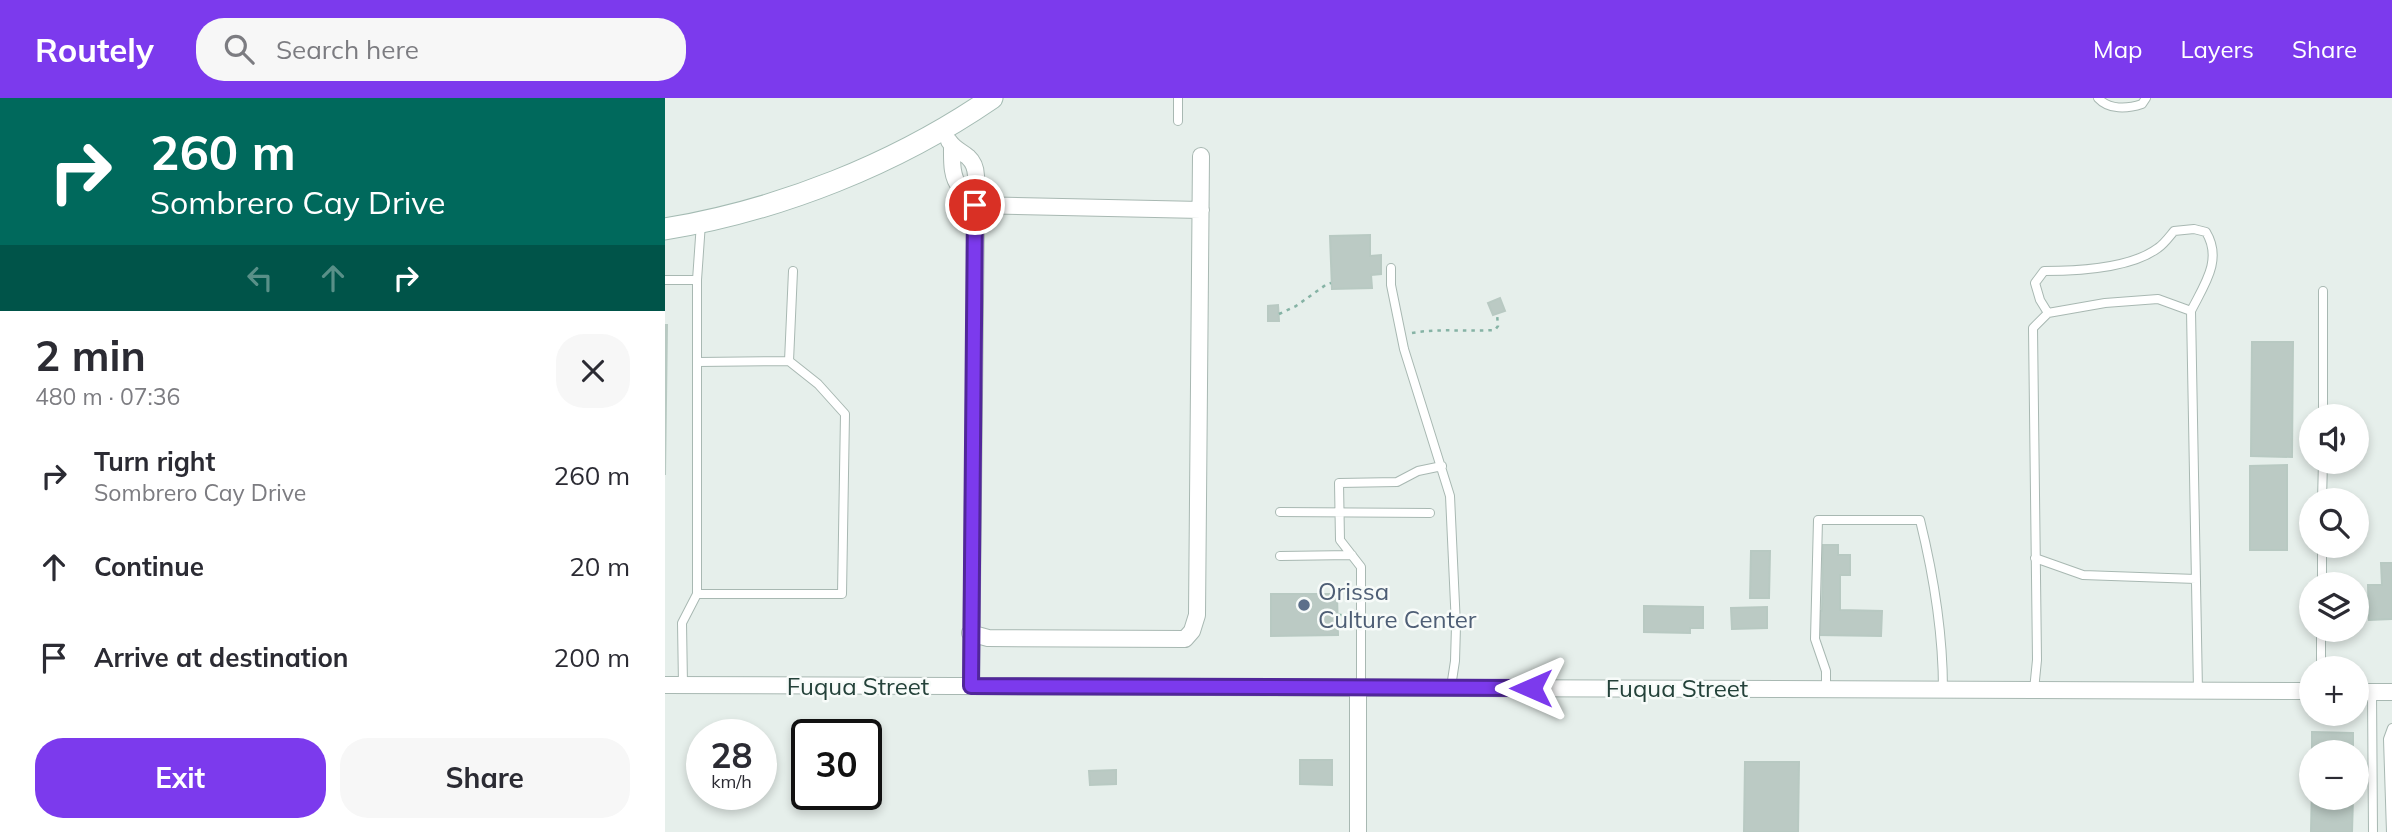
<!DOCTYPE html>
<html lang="en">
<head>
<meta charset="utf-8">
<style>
  :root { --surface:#fff; --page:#f7f7f7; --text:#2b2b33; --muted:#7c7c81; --accent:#7c3aed }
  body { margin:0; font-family:Mulish,sans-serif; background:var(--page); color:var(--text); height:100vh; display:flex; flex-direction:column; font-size:26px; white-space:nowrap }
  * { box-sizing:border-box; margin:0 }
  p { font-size:23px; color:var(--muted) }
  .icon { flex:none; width:38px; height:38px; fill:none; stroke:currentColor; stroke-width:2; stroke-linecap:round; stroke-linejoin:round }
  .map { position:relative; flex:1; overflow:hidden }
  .drawer { display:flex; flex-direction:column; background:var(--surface); width:665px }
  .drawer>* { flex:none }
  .top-card { background:#00695c; color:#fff; overflow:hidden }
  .controls { position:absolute; left:1634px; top:306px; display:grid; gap:14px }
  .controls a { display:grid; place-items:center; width:70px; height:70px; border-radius:50%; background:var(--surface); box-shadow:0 4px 10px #0003; font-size:35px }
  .speed { position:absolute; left:21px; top:621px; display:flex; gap:14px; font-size:35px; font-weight:700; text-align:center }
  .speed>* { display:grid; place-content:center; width:91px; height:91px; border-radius:50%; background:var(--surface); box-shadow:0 4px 10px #0003; line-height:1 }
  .speed small { font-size:18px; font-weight:400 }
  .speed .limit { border:4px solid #111; border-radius:10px; background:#fff; color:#111 }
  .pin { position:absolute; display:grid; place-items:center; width:60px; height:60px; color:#fff; margin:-30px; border:4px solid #fff; border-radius:50%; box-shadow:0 2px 7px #0007 }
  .me { position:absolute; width:77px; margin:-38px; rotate:270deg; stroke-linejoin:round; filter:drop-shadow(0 0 5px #0008) }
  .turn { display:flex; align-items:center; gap:24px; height:147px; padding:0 35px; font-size:32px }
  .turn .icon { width:91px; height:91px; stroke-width:2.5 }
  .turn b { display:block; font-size:49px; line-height:60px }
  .lanes { display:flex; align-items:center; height:66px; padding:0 35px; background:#0003; justify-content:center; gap:35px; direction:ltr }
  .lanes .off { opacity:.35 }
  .round { display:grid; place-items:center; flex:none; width:74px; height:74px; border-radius:28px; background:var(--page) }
  .headline { display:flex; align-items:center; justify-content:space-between; height:119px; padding:0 35px }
  h1 { font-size:42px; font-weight:700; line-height:52px }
  .primary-button { display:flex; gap:14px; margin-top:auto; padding:14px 35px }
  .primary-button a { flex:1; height:80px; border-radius:28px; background:var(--accent); color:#fff; font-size:28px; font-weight:700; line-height:80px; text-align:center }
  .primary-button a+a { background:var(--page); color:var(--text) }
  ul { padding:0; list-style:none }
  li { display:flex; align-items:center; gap:21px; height:91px; padding:0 35px }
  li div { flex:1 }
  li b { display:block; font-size:26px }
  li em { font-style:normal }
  header { display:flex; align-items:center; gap:42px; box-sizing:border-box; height:98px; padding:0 35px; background:var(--accent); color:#fff }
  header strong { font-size:33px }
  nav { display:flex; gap:38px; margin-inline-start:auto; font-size:24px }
  .search { width:490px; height:63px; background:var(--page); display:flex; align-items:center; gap:18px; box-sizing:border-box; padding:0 24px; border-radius:28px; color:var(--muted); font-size:26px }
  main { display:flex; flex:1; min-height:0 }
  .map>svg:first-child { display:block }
</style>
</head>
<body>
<header>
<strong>Routely</strong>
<div class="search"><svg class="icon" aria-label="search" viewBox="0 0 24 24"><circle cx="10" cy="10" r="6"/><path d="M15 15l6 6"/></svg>Search here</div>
<nav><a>Map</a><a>Layers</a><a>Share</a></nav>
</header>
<main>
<section class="drawer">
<div class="top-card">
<div class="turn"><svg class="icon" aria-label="right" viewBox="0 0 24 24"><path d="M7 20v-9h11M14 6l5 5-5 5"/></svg><div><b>260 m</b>Sombrero Cay Drive</div></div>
<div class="lanes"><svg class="icon off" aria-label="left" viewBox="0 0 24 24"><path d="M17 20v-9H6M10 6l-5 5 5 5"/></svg><svg class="icon off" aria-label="ahead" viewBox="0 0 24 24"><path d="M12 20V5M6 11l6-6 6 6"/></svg><svg class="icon" aria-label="right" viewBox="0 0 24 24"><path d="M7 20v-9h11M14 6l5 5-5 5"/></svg></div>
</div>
<div class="headline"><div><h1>2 min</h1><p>480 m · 07:36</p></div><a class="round"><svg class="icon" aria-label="close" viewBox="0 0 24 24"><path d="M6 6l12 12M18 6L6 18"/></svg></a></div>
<ul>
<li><svg class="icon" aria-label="right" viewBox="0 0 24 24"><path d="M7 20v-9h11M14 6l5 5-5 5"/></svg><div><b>Turn right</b><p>Sombrero Cay Drive</p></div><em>260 m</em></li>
<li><svg class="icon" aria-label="ahead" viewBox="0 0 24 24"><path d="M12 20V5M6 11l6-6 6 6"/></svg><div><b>Continue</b></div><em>20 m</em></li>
<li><svg class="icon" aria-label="arrive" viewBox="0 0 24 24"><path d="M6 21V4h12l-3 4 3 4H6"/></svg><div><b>Arrive at destination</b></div><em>200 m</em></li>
</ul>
<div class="primary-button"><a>Exit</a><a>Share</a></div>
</section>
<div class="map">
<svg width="1727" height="734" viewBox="0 0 1727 734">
  <rect width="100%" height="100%" fill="#e6efeb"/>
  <path fill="#bbcac4" stroke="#b8c9c2" stroke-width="2" d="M705,137v21l11,-1v19l-10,1 1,13 -40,1 -2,-53z
    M835,200l5,13 -12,4 -5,-12z
    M613,207l1,16h-11v-15z
    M0,227h2l-2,150z
    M1587,244h41l-1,115 -41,-1z
    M1622,367v85h-37v-84z
    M1158,447h15v10h12v20h-10v35l42,1 -1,25 -63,-1v-24h4z
    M1086,453h19l-1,47h-19z
    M1716,465h11v56l-23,1 -1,-35h14z
    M606,496h66l1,41 -67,1z
    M979,508l59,1v21h-13v5l-46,-1z
    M1102,509v21l-35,1 -1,-21z
    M1647,634l41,1v19h-41z
    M635,662h32v25l-32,-1z
    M1080,664h54l-1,70h-54z
    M451,672v14l-26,1 -1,-14z
    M1647,687v13h41l-1,34h-41z"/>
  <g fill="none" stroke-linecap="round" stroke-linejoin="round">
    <g stroke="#a8b8b2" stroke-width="10">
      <path id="service" d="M513,0v23
        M1433,0c11,12 29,11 44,6l4,-6
        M726,170v17l13,64 46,147 6,130 -1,35 -4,26
        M0,182h32v314l-15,29 1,62
        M32,182l4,-57
        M1383,215l-8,-13 -5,-17 9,-12c33,0 86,-2 114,-23 6,-4 11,-11 16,-17l20,-2 12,3c17,28 -2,53 -15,79
        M124,263l4,-90
        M1658,318v-125
        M1657,402l1,-38
        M615,414l150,1
        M615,458l72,-1
        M1370,460l48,17 113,4
        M1657,486v-38
        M32,496h145l3,-180 -27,-30 -29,-23 -91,1
        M1656,570v-38
        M696,589v-120l-21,-27 -1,-57 58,-1 21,-11 24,-5
        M1161,591v-18l-11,-32 3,-119h102c14,57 23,112 23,170
        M1369,592l3,-30 -4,-332 15,-15 57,-10 53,-4 33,12 7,380
        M1707,594l1,140
        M1726,734l-3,-93 4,-11"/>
    </g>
    <g stroke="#a8b8b2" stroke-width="18">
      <path id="minor" d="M284,43c5,8 12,10 19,16 11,10 9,27 4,39
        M287,48c0,14 -1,31 8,41 7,8 12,8 16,18l-5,481
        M311,107l225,5
        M305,535l18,5 197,1 7,-8 5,-16 4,-459
        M0,587l1647,6
        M1692,594h35
        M693,734v-145"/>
    </g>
    <g stroke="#a4bbb3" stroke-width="23">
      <path id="secondary" d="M0,131c115,-19 231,-65 327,-131"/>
    </g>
    <path stroke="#86b3a5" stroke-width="2.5" stroke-dasharray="3.5 5" stroke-linecap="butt" d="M614,216l17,-8 31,-22 4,-1
      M747,235c28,-5 55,-1 83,-3l3,-4 -1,-12
      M673,517h13"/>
    <use href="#service" stroke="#fff" stroke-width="8"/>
    <use href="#minor" stroke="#fff" stroke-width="16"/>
    <use href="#secondary" stroke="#fff" stroke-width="21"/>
  </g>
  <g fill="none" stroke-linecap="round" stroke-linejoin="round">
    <g stroke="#51269a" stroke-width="18">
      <path id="route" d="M310,107l-4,481 560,2"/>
    </g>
    <use href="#route" stroke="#7c3aed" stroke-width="12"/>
  </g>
  <circle fill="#5c6f8a" stroke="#f7fbf9" stroke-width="2.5" cx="639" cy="507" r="7"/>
  <g text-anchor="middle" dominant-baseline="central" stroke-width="5" stroke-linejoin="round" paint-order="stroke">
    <g font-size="24" fill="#4e5e75" stroke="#f7fbf9" text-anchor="start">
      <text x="653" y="493">Orissa<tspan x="653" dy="28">Culture Center</tspan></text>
    </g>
    <g font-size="24" fill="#24423a" stroke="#f7fbf9">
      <text x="193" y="588">Fuqua Street</text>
      <text x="1012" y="590">Fuqua Street</text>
    </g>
  </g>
</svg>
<div class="controls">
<a><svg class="icon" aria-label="sound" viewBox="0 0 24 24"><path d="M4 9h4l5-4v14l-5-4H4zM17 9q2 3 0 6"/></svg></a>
<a><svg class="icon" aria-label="search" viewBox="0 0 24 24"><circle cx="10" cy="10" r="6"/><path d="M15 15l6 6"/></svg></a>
<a><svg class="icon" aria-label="layers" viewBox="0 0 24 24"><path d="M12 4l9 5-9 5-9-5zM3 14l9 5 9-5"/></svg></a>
<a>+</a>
<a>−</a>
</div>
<div class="speed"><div>28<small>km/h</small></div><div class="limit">30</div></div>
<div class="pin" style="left:310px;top:107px;background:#d93025"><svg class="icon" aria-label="arrive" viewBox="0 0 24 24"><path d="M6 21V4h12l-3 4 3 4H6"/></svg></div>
<svg class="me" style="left:866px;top:590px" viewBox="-20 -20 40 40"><path d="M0-17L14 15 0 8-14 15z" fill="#7c3aed" stroke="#fff" stroke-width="4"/></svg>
</div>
</main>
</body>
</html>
